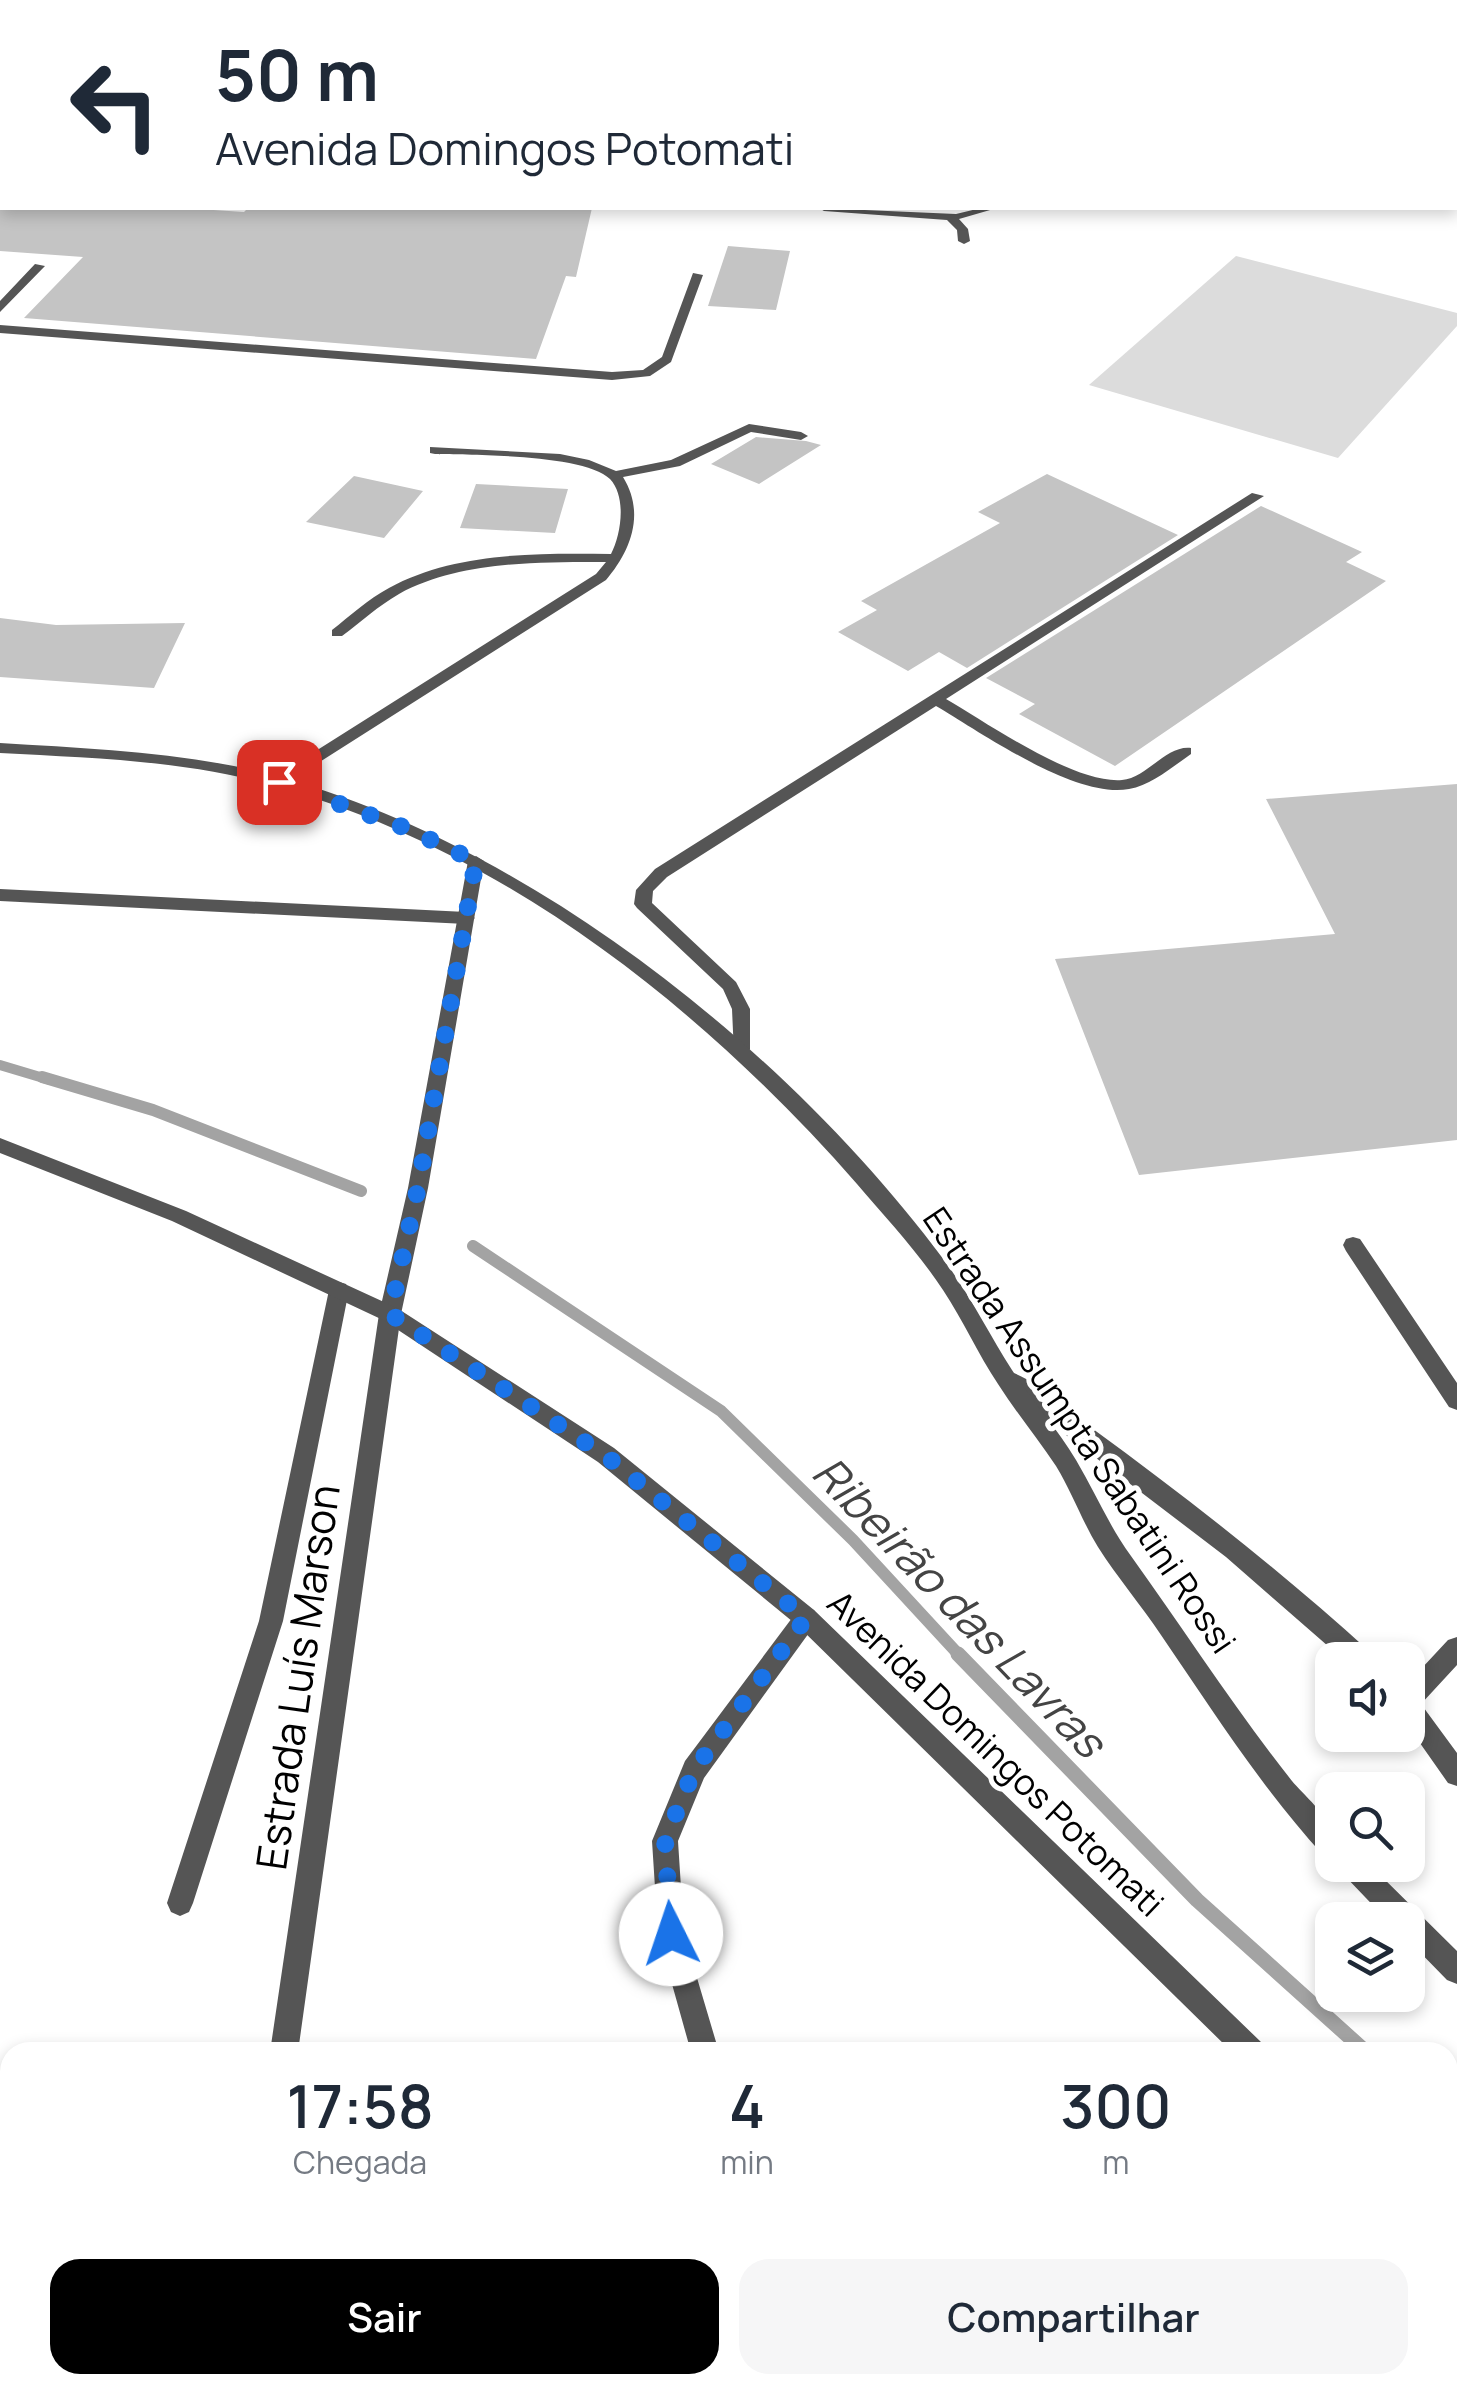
<!DOCTYPE html>
<html lang="pt">
<head>
<meta charset="utf-8">
<style>
  :root { --surface:#fff; --page:#f6f6f7; --text:#1f2937; --muted:#747a83; --accent:#000 }
  body { margin:0; font-family:Manrope,sans-serif; background:var(--page); color:var(--text); height:100vh; display:flex; flex-direction:column; font-size:38px; white-space:nowrap }
  * { box-sizing:border-box; margin:0 }
  p { font-size:32px; color:var(--muted) }
  .icon { flex:none; width:55px; height:55px; fill:none; stroke:currentColor; stroke-width:2; stroke-linecap:round; stroke-linejoin:round }
  .map { position:relative; flex:1; overflow:hidden }
  .sheet { position:absolute; left:0px; top:2042px; width:1458px; height:352px; display:flex; flex-direction:column; background:var(--surface); border-radius:30px 30px 0 0; box-shadow:0 5px 15px #0003 }
  .sheet>* { flex:none }
  .top-card { position:absolute; left:0px; top:0px; width:1458px; height:210px; box-shadow:0 5px 15px #0003; background:#fff; color:var(--text); overflow:hidden }
  .buttons { position:absolute; left:1315px; top:1642px; display:grid; gap:20px }
  .buttons a { display:grid; place-items:center; width:110px; height:110px; border-radius:20px; background:var(--surface); box-shadow:0 5px 15px #0003; font-size:50px }
  .pin { position:absolute; display:grid; place-items:center; width:85px; height:85px; color:#fff; margin:-42px; border-radius:20px; box-shadow:0 5px 15px #0006 }
  .me { position:absolute; width:110px; margin:-55px; rotate:356deg; stroke-linejoin:round; filter:drop-shadow(0 0 8px #0008) }
  .turn { display:flex; align-items:center; gap:35px; height:210px; padding:0 50px; font-size:45px }
  .turn .icon { width:130px; height:130px; stroke-width:2.5 }
  .turn b { display:block; font-size:70px; line-height:85px }
  .eta { display:flex; justify-content:space-evenly; align-items:center; height:170px; text-align:center }
  .eta b { font-size:60px; font-weight:600; line-height:70px }
  .primary-button { display:flex; gap:20px; margin-top:auto; padding:20px 50px }
  .primary-button a { flex:1; height:115px; border-radius:30px; background:var(--accent); color:#fff; font-size:40px; font-weight:600; line-height:115px; text-align:center }
  .primary-button a+a { background:var(--page); color:var(--text) }
  .map>svg:first-child { display:block }
</style>
</head>
<body>
<div class="map">
<svg width="1457" height="2393" viewBox="0 0 1457 2393">
  <rect width="100%" height="100%" fill="#fff"/>
  <path fill="#dcdcdc" d="M1236,256l221,57v13l-119,132 -249,-73z"/>
  <g fill="none" stroke-linecap="round" stroke-linejoin="round">
    <path stroke="#a3a3a3" stroke-width="10" d="M0,1065l50,15"/>
    <path stroke="#a3a3a3" stroke-width="12" d="M42,1077l111,33 208,81
      M473,1246l248,165 132,129 107,116"/>
    <path stroke="#a3a3a3" stroke-width="15" d="M958,1654l239,246 169,152
      M1448,2140l9,11"/>
  </g>
  <path fill="#c4c4c4" d="M0,208h183l61,4 4,-4h344l-16,69 -10,-1 -30,83 -512,-41 59,-61 -83,-6z
    M728,246l62,5 -14,59 -68,-4z
    M756,437l50,4 15,4 -62,39 -48,-20z
    M1047,474l131,61 -211,133 -28,-16 -31,19 -70,-39 39,-22 -16,-9 139,-78 -22,-11z
    M354,476l69,15 -39,47 -78,-16z
    M476,484l92,5 -13,44 -95,-5z
    M1261,506l101,46 -16,10 40,19 -271,185 -96,-52 16,-10 -49,-26z
    M0,618l56,7 129,-2 -31,65 -154,-11z
    M1457,784v356l-318,35 -84,-216 280,-25 -69,-135z"/>
  <g fill="none" stroke-linecap="round" stroke-linejoin="round">
    <path fill="#555" fill-rule="evenodd" d="M0,153h2v6h-2z
      M819,208l137,6 25,-6h16l-38,11 9,10 2,12 -6,3 -6,-3 -1,-11 -10,-10 -123,-9z
      M35,264l10,2 -45,46v-11z
      M693,273l10,2 -32,87 -21,14 -38,4 -612,-47v-8l612,47 31,-2 19,-13z
      M749,424l52,8 7,4 -7,4 -50,-8 -71,34 -57,11c23,37 7,75 -17,103l-321,204h-12v-6l323,-204 10,-12c-68,0 -147,-1 -207,32 -21,12 -38,28 -57,42h-10v-6c18,-14 36,-31 57,-42 65,-36 150,-35 222,-34 10,-19 16,-57 -1,-75 -25,-25 -138,-24 -175,-25l-5,-1v-6l130,7 29,6 27,11 55,-11z
      M1252,493l12,3 -318,203c43,25 128,85 176,81 25,-2 44,-35 69,-32v6c-19,13 -39,31 -62,35 -54,10 -147,-56 -193,-83l-269,171 -14,14 -1,12 84,79 14,27v40l-2,5h-14l-2,-45 -9,-20 -86,-81 -3,-4 2,-14 19,-21z
      M0,889l466,23 9,6 -9,6 -466,-23z
      M1353,1237l7,2 97,144v27l-8,-3 -103,-156 -3,-6 3,-6z
      M339,1282l7,2 3,6 -66,331 -90,282 -4,9 -9,4 -9,-4 -4,-9 92,-282 70,-331 3,-6z
      M1011,1372c26,9 59,40 82,57 96,70 189,143 277,223l3,8h-29l-118,-103 -223,-170 -3,-6 3,-6z
      M806,1607l8,3 4,8 -4,8 -110,152 -26,63 6,93 35,118h-28l-33,-118 -6,-93 33,-80 113,-151z
      M1457,1637v28l-36,39 36,49v33l-9,-3 -40,-57v-43l40,-43z
      M785,2385h30l2,8h-30z
      M1126,2385h69l3,8h-75z"/>
    <path fill="#555" fill-rule="evenodd" d="M476,856l8,5 -56,327 -27,126 -103,738h-28l109,-738 29,-126 60,-327z
      M220,2385h30l-1,8h-30z"/>
    <path fill="#555" fill-rule="evenodd" d="M0,131h2v6h-2z
      M1455,169h2v6h-2z
      M0,743c95,6 192,9 284,35 252,72 504,273 660,482 26,35 45,74 68,110 20,31 45,58 64,90 19,32 33,66 55,96 54,75 104,153 161,225 10,12 38,37 40,50 2,8 0,19 0,28l-9,-4c-62,-68 -110,-144 -162,-220 -20,-30 -44,-58 -63,-88 -16,-26 -26,-55 -42,-81 -19,-28 -40,-54 -58,-82 -20,-30 -35,-64 -55,-94 -25,-38 -57,-72 -86,-106 -155,-177 -356,-336 -586,-399 -88,-25 -181,-27 -271,-32z
      M0,1138l186,73 211,97 217,140 200,162 447,432 4,10h-33l-434,-426 -200,-164 -215,-142 -211,-99 -172,-68z
      M1339,1865h31l87,86v33l-10,-4 -39,-40v-20h-21l-44,-46z
      M1448,2232l9,4v35l-9,-4z"/>
  </g>
  <g fill="none" stroke-linecap="round" stroke-linejoin="round">
    <path stroke="#1a73e8" stroke-width="18" stroke-dasharray="0 32.4" d="M279,782l124,45 73,34 -58,327 -28,126 216,142 200,162 -112,152 -29,70 6,94"/>
  </g>
  <g text-anchor="middle" dominant-baseline="central" stroke-width="10" stroke-linejoin="round" paint-order="stroke">
    <g font-size="35" fill="#000" stroke="#fff">
      <text transform="translate(1080 1430) rotate(56)">Estrada Assumpta Sabatini Rossi</text>
      <text transform="translate(996 1753) rotate(44)">Avenida Domingos Potomati</text>
    </g>
    <g font-size="42" fill="#000" stroke="#fff">
      <text transform="translate(297 1677) rotate(-82)">Estrada Luís Marson</text>
    </g>
    <g font-size="45" font-style="italic" fill="#444" stroke="#fff">
      <text transform="translate(960 1606) rotate(46)">Ribeirão das Lavras</text>
    </g>
  </g>
</svg>
<div class="buttons">
<a><svg class="icon" aria-label="sound" viewBox="0 0 24 24"><path d="M4 9h4l5-4v14l-5-4H4zM17 9q2 3 0 6"/></svg></a>
<a><svg class="icon" aria-label="search" viewBox="0 0 24 24"><circle cx="10" cy="10" r="6"/><path d="M15 15l6 6"/></svg></a>
<a><svg class="icon" aria-label="layers" viewBox="0 0 24 24"><path d="M12 4l9 5-9 5-9-5zM3 14l9 5 9-5"/></svg></a>
</div>
<div class="pin" style="left:279px;top:782px;background:#d93025"><svg class="icon" aria-label="arrive" viewBox="0 0 24 24"><path d="M6 21V4h12l-3 4 3 4H6"/></svg></div>
<svg class="me" style="left:671px;top:1934px" viewBox="-20 -20 40 40"><circle r="19" fill="#fff"/><path d="M0-13L10 11 0 6-10 11z" fill="#1a73e8"/></svg>
<div class="top-card">
<div class="turn"><svg class="icon" aria-label="left" viewBox="0 0 24 24"><path d="M17 20v-9H6M10 6l-5 5 5 5"/></svg><div><b>50 m</b>Avenida Domingos Potomati</div></div>
</div>
<section class="sheet">
<div class="eta">
<div><b>17:58</b><p>Chegada</p></div>
<div><b>4</b><p>min</p></div>
<div><b>300</b><p>m</p></div>
</div>
<div class="primary-button"><a>Sair</a><a>Compartilhar</a></div>
</section>
</div>
</body>
</html>
